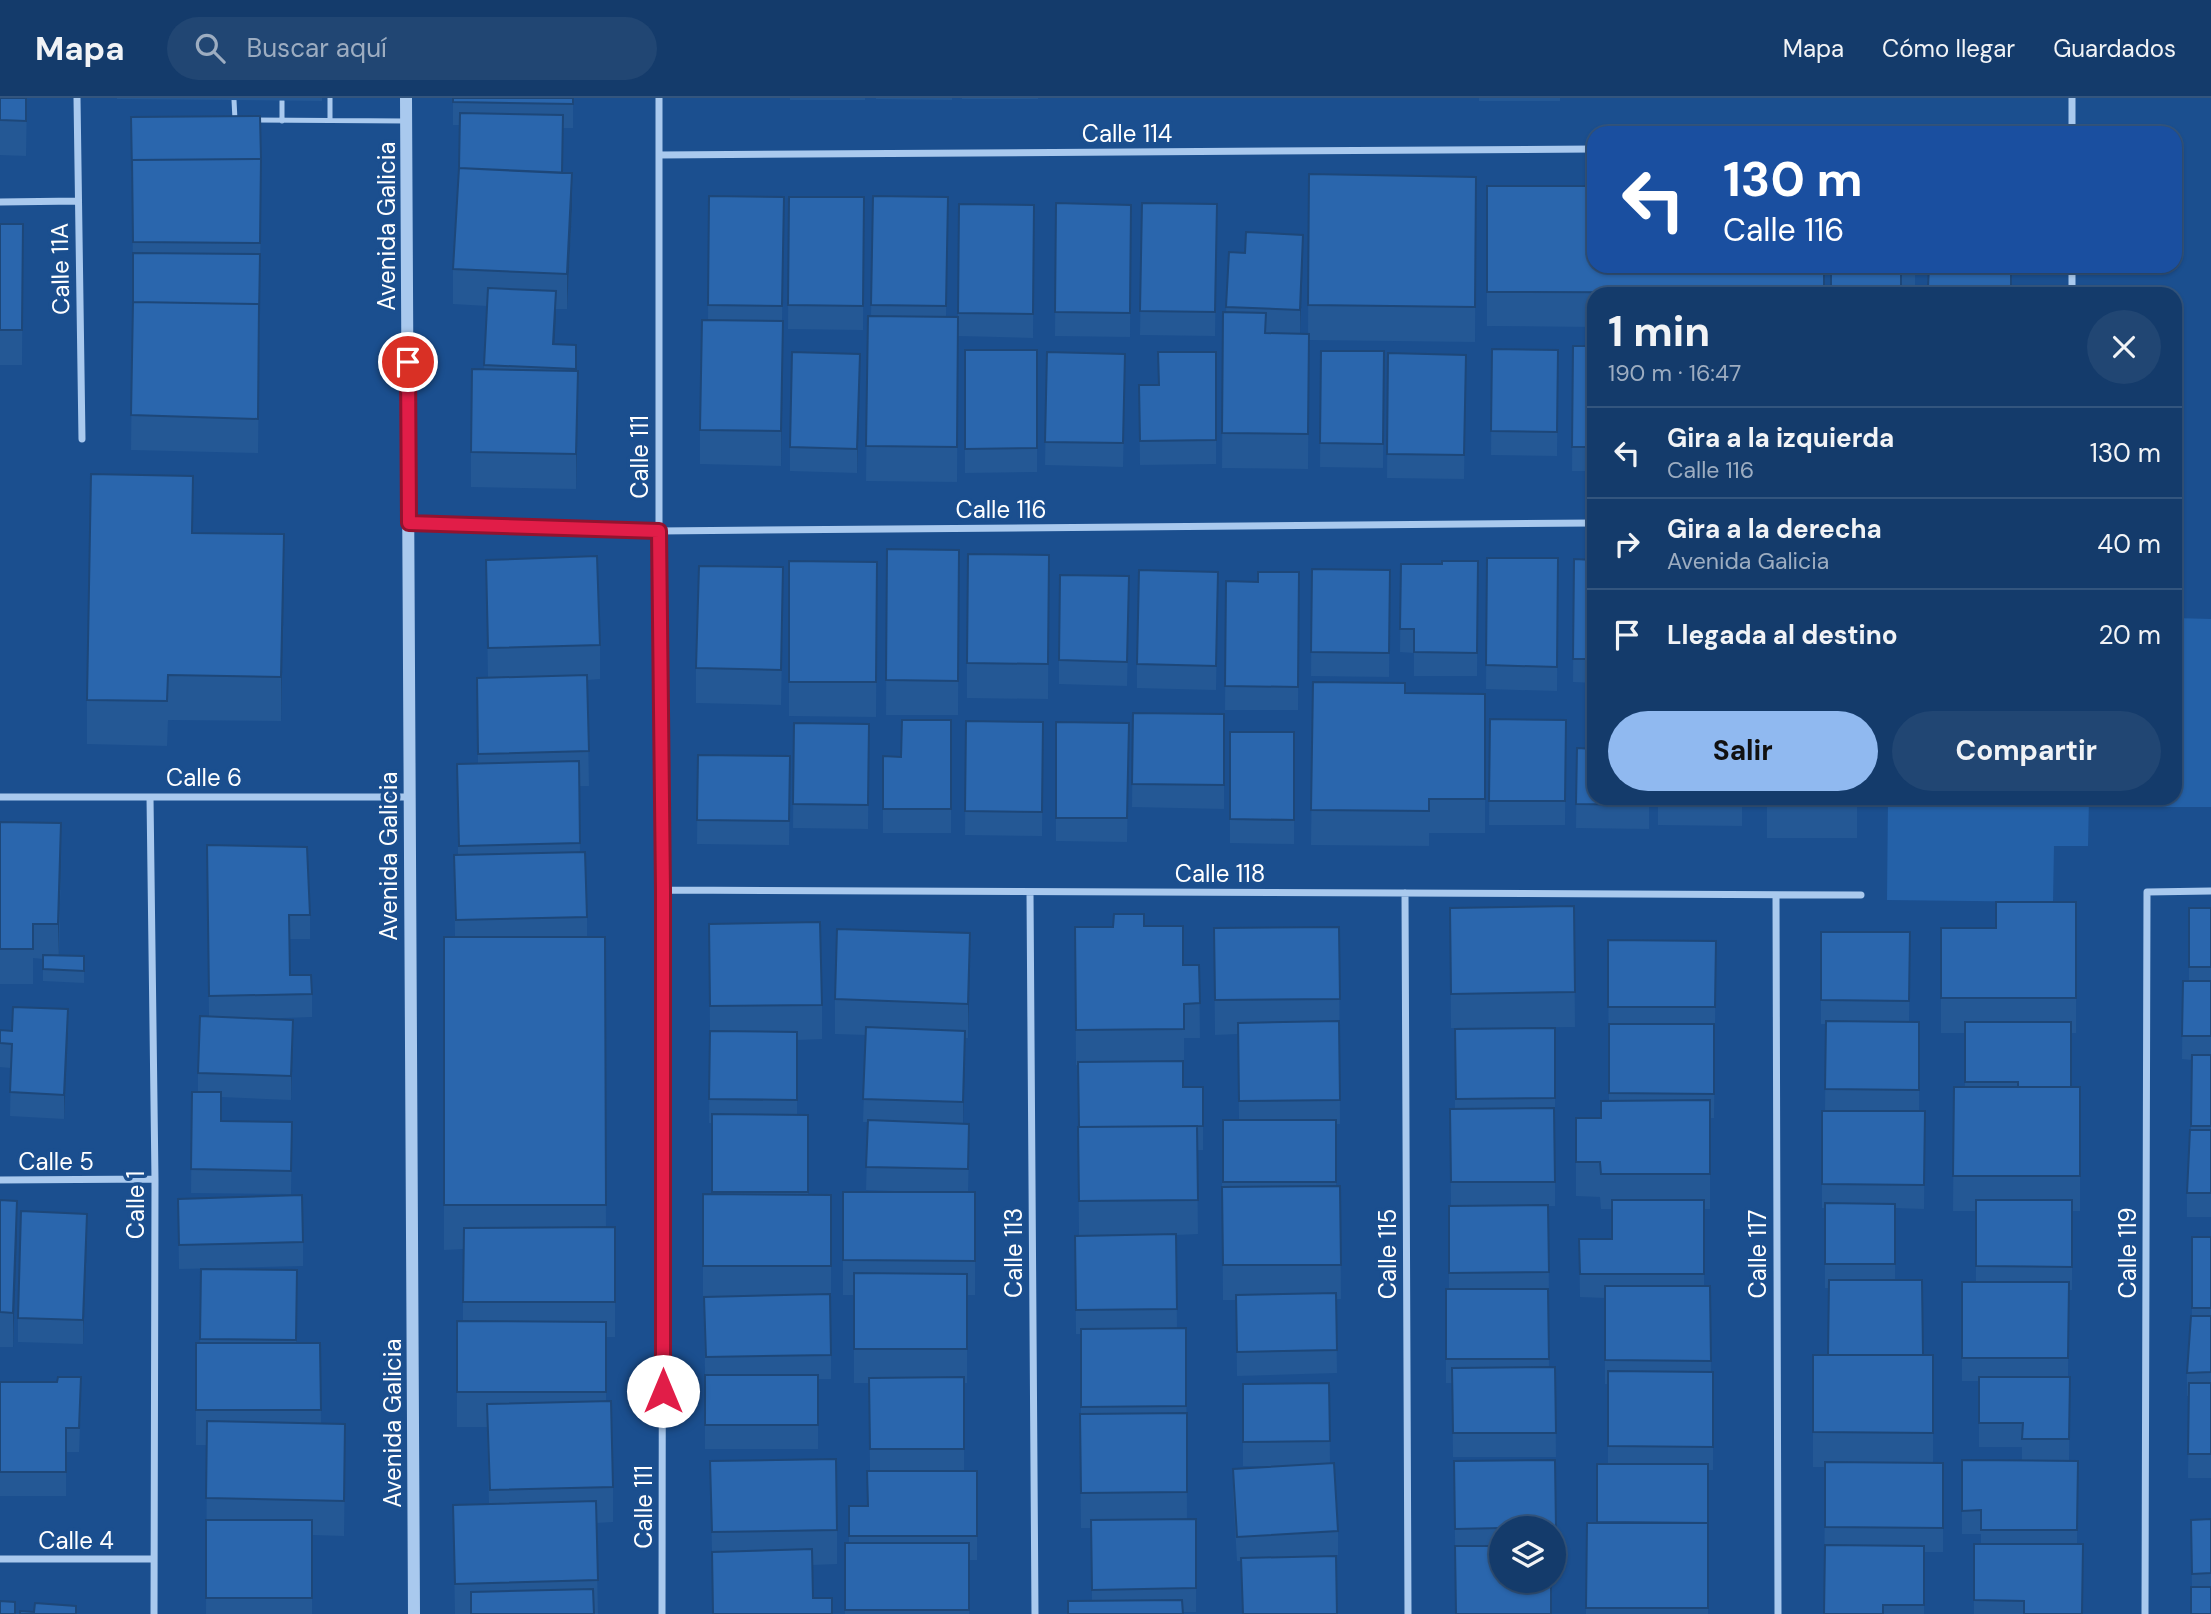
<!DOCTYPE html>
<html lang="es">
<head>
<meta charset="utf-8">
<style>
  :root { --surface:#143b6b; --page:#214673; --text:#f1f3f6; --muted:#9dadc1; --line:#33557e; --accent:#90b9f0 }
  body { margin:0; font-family:"DM Sans",sans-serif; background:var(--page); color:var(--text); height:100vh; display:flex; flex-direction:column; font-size:26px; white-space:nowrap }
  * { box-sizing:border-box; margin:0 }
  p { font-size:23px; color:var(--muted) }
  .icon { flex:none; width:38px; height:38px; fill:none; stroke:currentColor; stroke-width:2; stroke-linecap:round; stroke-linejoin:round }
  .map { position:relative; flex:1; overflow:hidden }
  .panel { position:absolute; left:1587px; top:189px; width:595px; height:518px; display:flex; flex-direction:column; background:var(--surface); border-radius:21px; box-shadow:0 2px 5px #0004,0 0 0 2px var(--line) }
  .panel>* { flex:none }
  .hud { position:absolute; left:1587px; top:28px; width:595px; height:147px; border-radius:21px; box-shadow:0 2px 5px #0004,0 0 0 2px var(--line); background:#1a4fa0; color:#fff; overflow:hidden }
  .fabs { position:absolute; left:1489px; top:1418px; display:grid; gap:14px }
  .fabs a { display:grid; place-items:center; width:77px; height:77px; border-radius:50%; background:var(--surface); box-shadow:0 2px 5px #0004,0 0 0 2px var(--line); font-size:35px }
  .pin { position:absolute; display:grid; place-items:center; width:60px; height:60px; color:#fff; margin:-30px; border:4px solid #fff; border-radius:50%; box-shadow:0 2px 7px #0007 }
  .me { position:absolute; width:77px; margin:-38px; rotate:0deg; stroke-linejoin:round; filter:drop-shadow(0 0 5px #0008) }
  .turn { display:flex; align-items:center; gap:24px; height:147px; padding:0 21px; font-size:32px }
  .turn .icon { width:91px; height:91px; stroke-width:2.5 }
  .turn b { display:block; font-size:49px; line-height:60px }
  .round { display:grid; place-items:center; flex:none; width:74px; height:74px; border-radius:37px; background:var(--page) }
  .headline { display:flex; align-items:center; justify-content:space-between; height:119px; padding:0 21px }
  h1 { font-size:42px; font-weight:700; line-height:52px }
  .button { display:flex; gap:14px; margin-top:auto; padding:14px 21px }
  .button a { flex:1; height:80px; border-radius:42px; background:var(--accent); color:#111; font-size:28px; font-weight:700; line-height:80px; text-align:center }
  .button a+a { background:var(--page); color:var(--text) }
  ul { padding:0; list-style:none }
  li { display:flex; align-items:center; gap:21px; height:91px; padding:0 21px; border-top:2px solid var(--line) }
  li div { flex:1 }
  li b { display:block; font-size:26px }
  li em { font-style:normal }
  header { display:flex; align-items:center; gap:42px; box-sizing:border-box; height:98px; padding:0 35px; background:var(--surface); border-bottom:2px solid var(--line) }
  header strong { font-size:33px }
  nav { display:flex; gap:38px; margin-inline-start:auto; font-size:24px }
  .search { width:490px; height:63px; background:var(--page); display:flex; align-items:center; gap:18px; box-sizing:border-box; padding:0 24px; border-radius:38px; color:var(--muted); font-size:26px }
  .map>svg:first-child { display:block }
</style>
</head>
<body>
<header>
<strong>Mapa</strong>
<div class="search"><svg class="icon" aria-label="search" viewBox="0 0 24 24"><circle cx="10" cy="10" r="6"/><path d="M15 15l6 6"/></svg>Buscar aquí</div>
<nav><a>Mapa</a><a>Cómo llegar</a><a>Guardados</a></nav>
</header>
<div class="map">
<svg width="2211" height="1516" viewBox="0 0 2211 1516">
  <rect width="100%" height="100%" fill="#1b4f8f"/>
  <path fill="#2461a8" d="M2175,520l36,1v188h-109v-9h73z
    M1888,700h201l-1,48h-34l-1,56 -166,-2z"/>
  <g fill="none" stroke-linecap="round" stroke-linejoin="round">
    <path stroke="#a9c9ee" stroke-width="5" d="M234,2l1,20
      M282,3v20
      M255,22l151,1
      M330,22v-22"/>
    <path stroke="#a9c9ee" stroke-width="7" d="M77,0l5,341
      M659,0v433l4,359 -1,724
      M2072,35v-35
      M659,57l935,-6
      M0,104l78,-1
      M2072,196v-28
      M409,425l250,8 935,-8
      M0,699h408
      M150,699l5,382 -1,435
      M663,792l1198,5
      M1030,794l5,722
      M1405,795l3,721
      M1776,797l2,719
      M0,1082l155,-1
      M0,1461h153
      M2145,1516l2,-722 64,-1"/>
    <path stroke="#a9c9ee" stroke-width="12" d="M406,0l8,1516"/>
  </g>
  <path fill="#245895" d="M0,0h27l-1,58 -26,-1z
    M117,0h205v3l-205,-2z
    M453,0h120v30h-10l-1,45 10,35 -5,101h-11l-2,35 22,1 2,61 -2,83 -105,-2v-35l13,-83 3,-63 -34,-2v-35l6,-101 1,-43h-7z
    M790,0h75v2h-75z
    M876,0h76v2l-76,-1z
    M962,0h76v1h-76z
    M1479,0h81v3h-81z
    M131,19l130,77 -3,259 -127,-3 2,-182z
    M1309,76l167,3 -1,165 -166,-2 -1,129 -86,-1 1,-156h3l3,-60 74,6 -3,76 -34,-1 42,1z
    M1487,88l337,80v28h-230v33l-107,-1z
    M709,98l75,1 -2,124 1,35 -2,110 -81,-2v-34l8,-110z
    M873,98l75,1 -2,120h12l1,-113 75,1 -1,133 -75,-2 -1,146 -91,-1 2,-165h3z
    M789,99h75l-1,133 -75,-1z
    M1056,105l75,2 -1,132 -75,-1z
    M1142,105l75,1 -2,132 -75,-1z
    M0,126h23l-1,141h-22z
    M1831,168h84v20l-14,1z
    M1929,168h82v28h-83z
    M1573,248h21v125h-22z
    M1492,251l66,1 -1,106 -66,-1z
    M965,252h72v122l-72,1z
    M1321,253h63l-1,117 -63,-1z
    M1047,254l78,25 -2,90 -78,-2z
    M1216,254v112l-76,1 -1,-80h20z
    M1388,255l78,2 -2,124 -77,-1z
    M860,279l-3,96 -67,-2v-24z
    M193,435l91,46 -3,142 -113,-1 -1,26 -80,-2v-44z
    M887,451l72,1 -1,165h-72z
    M1049,457l-1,144 -81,-1v-35z
    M1487,460h71l-1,133 -71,-2z
    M1574,461l20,1v123l-21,-1z
    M486,462l114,85v34l-13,1 2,106h-10l1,66 7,65v20h18l1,290h9v110h-9v64l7,86v35l-17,1 2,91h-143l-2,-109 36,-1 -2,-77h-30v-106l6,1v-73l-19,1v-313h11l-1,-82h4l-1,-91h21l-1,-86h11z
    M789,463l88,1 -1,155 -87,-1z
    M1478,463l-1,115h-63v-23l-14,-1 1,-88h41z
    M1312,471l78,1 -1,107 -78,-1z
    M1218,474l-2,118 -79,-2v-24z
    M1299,474l-1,138h-73l1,-129 32,1z
    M1129,502l-2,86 -68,-2v-24z
    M783,504l-2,103 -85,-2v-35z
    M1313,584l92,11 80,1v139h-56v13l-118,-1z
    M1133,615l91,1v95l-92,-2z
    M1490,621l76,1 -1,105h-76z
    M951,622v113h-68v-77l18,1z
    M966,623l77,1 -1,114 -77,-1z
    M1056,624l73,1 -2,119 -71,-1z
    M794,625l75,1 -1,105 -75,-1z
    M1230,634h64v112l-64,-1z
    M1577,650l72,50v31l-73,-1z
    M698,657l92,1 -1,89 -92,-1z
    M1658,700h84v28l-84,-1z
    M1767,700h90v40h-90z
    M0,724l61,36 -2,97 25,1v27l-41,-2v-22l-10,-1v26h-33z
    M207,747l103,70v24h-20v36l22,19v23l-58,2 39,25 -2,56 -70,-3v24l71,1 -1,72 -100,-1 1,-101h6v-19l11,-56z
    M2076,804v131h-5v54h9v124h-8v79h-3l-1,87h2l-1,84h9l-1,83 5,70h-108v-70h7v-10h-19v-74l60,1v-14h-43v-66h-17v-99h14v-71h-23l1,-124h11v-54h-24v-105h55z
    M1574,808l1,121 -124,1 -1,-120z
    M2189,810h22v309h-24v-24l4,-63 1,-70 -10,-1 1,-78h6z
    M709,826l113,81v34l-25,1v75h11v80h23v184h-13v70h-113v-74l-1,-75h-1v-106h9v-71h-3l1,-92z
    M1144,828l39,39h16l1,73h-16v26h-1v23h20v63h-6l1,84 -22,1 1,93h9l1,191h9v93h-14l-90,-11 -1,-73h-10l-1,-80v-34h1v-80h-5l-1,-98 4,-1 -1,-108h1l-1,-62h-2l-1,-138z
    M1339,829l1,197h-4v62h4l1,113h-5l1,74 -100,3 -1,-76h-13l-1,-113 1,-67h16l-1,-86 -23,1 -1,-107z
    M1821,834h89l-1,90h10v89h6l-1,98 -29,-1v72l28,75h10v108h10v89h-19v62h-100l1,-147h-12v-112h15l1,-67h-4v-80h-3v-97h3l1,-87h-5z
    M1608,842l108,1 -2,177h-4v91h-6v77h6l1,86h2v98h-5v144h-122l1,-91h10v-59h11v-80h-3v-86l-25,-1 -1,-58h33v-30h-11l-1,-12 -24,-1v-78h25l8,-17z
    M970,870l-2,70h-3l-2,86 6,24 -1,44h7v103h-8v88h-3v88h13v89h-8v54h-124v-71h4v-37h19l2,-35 -1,-88h-15v-88h-11v-103h78l-55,-2 2,-68h-5l3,-87 -31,-1v-35z
    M1555,930v178h-7l1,90h-1l1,71h6l1,90h-103l-1,-74h-6v-94h3v-83h2l-1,-97h5v-80z
    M0,932l68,3 -4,86 -54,-3 1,-48 -11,-1z
    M178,1101l125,43v24l-124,3z
    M0,1102l17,35 -4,112h-13z
    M87,1139l-4,107 -65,-2v-24z
    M2192,1139h19v241h-23l1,-82h-2v-23l5,-57z
    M201,1171l96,1 -1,73h24l1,80 24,35 -1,78 -32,-1v79h-106l1,-169h-11v-102h4z
    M0,1284l81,19 -2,51h-13v44h-66z
    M1329,1285l1,80 8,68v24l-27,2 26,57h-95l-1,-53h-4l-4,-68v-24l55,-3h-45v-82z
    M1555,1362l1,92h-2v-24h-52v52l-46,34 -2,-153z
    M710,1363l127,69v34l-25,1 1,33 19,16 -120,-62z
    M2211,1421v95l-19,-27 -1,-43v-24z"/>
  <path fill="#1d4779" d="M572,75v35l-5,101v-35z
    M1303,137v23l-3,76v-24z
    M556,193v24l-3,53v-24z
    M783,223v35l-2,110v-35z
    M860,256v23l-3,96v-24z
    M578,273v35l-2,83v-35z
    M284,436v45l-3,142v-44z
    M61,725v35l-3,101v-35z
    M970,835v35l-2,70v-34z
    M68,911v24l-4,86v-24z
    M293,922v24l-2,56v-24z
    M965,933v23l-2,72v-24z
    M17,1103v34l-4,112v-34z
    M87,1116v23l-4,107v-24z"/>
  <path fill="#2a66ad" stroke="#1d4779" stroke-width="2" d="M0,0h26v23l-26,-1z
    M453,0h120v6l-120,-2z
    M460,15l103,2 -1,58 -103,-5z
    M260,18l1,43 -129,1v11l-1,-54z
    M261,61l-1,84 -127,-1 -1,-82z
    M459,70l113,5 -5,101 -114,-5z
    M1309,76l167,3 -1,130 -167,-2z
    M1487,88h107v80h230v27l-337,-1z
    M709,98l75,1 -2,109 -74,-1z
    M873,98l75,1 -2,109 -75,-1z
    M789,99h75l-1,109 -75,-1z
    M1056,105l75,2 -1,108 -75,-1z
    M1142,105l75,1 -2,108 -75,-1z
    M959,106l75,1 -1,109 -75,-1z
    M0,126h23l-1,106h-22z
    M1246,134l57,3 -3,75 -74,-3 3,-55 16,1z
    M133,155l127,1 -1,61v-11l-126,-2z
    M1831,168h70v28h-70z
    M1929,168h82v21h-83z
    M488,190l68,3 -3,53 23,1v24l-92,-4z
    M133,204l126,2 -1,115 -127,-4z
    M1223,214l43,1 -1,20 44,1 -1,100 -86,-1z
    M868,218l90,1 -1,130 -91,-1z
    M702,222l81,1 -2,110 -81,-1z
    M1573,248h21v101h-22z
    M1492,251l66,1 -1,82 -66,-1z
    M965,252h72v98l-72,1z
    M1321,253h63l-1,93 -63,-1z
    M792,254l68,2 -3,95 -67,-2z
    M1047,254l78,2 -2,89 -78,-1z
    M1158,254h58v88l-76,1 -1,-56h20z
    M1388,255l78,2 -2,100 -77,-1z
    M472,271l106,2 -2,83 -105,-2z
    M91,376l102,2 -1,57 92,1 -3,143 -113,-2 -1,26 -80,-1z
    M887,451l72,1 -1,131 -72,-1z
    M968,456l81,1 -1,109 -81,-1z
    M597,458l3,89 -112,3 -2,-88z
    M1487,460h71l-1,109 -71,-2z
    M1574,461l20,1v99h-21z
    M789,463l88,1 -1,120h-87z
    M1442,463h36l-1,92 -63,-1v-23h-14l1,-65h41z
    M699,468l84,1 -2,103 -85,-2z
    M1312,471l78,1 -1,83 -78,-1z
    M1139,472l79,2 -2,94 -79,-2z
    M1258,474h41l-1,115 -73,-1 1,-105 32,1z
    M1060,477l69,1 -2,86 -68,-2z
    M587,577l2,76 -111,3 -1,-76z
    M1313,584l92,1v10l80,1v105h-56v12l-118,-1z
    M1133,615l91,1v71l-92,-1z
    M1490,621l76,1 -1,81h-76z
    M902,622h49v89h-68v-53l18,1z
    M966,623l77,1 -1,90 -77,-1z
    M1056,624l73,1 -2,95h-71z
    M794,625l75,1 -1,81 -75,-1z
    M1230,634h64v88l-64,-1z
    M1577,650l17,1v49h55v7l-73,-1z
    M698,657l92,1 -1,65 -92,-1z
    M579,663l1,82 -121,3 -2,-82z
    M1767,700h90v5h-90z
    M0,724l61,1 -3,101h-25v25h-33z
    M207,747l100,2 3,68h-21l1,60h21l1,19 -103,2z
    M585,754l2,65 -131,3 -2,-65z
    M1996,804h80v96h-135v-70h55z
    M1574,808l1,86 -124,2 -1,-86z
    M2189,810h22v59h-22z
    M1114,816h30v12h39v39h16l1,38 -16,1v25l-108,1 -1,-103h38z
    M820,824l2,83 -112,1 -1,-82z
    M1339,829l1,72 -125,1 -1,-72z
    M837,831l133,4 -2,71 -133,-5z
    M1821,834h89l-1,69 -88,-1z
    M444,839h161l1,268h-162z
    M1608,842l108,1 -1,66h-107z
    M43,857l41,1v15l-41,-2z
    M2183,883h28v55h-29z
    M13,909l55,2 -4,86 -54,-3 2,-48 -12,-1v-13l12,1z
    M200,918l93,4 -2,56 -93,-3z
    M1339,923l1,79 -101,1 -1,-78z
    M1826,923l93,1v68l-94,-1z
    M1965,924h106v65h-53v-5h-53z
    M1609,926h105v70l-105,-1z
    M866,929l99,4 -2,71 -100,-3z
    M1555,930v70l-99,1 -1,-70z
    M710,933l87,1v68l-88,-1z
    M2192,957h19v71h-20z
    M1183,963v26h20v39l-124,1 -1,-65z
    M1954,989h126v89h-127z
    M192,994h29v29l71,1 -1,49 -100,-2z
    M1710,1002v74h-109l-1,-12h-24v-44h25v-17z
    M1554,1010l1,74h-104l-1,-73z
    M1822,1013h103l-1,74 -102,-1z
    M712,1016l96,1v77h-96z
    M868,1022l101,4 -1,45 -102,-2z
    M1223,1022h113v62h-113z
    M1197,1028l1,74 -119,1 -1,-74z
    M2190,1032h21v63h-24z
    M1340,1088l1,79h-118l-1,-78z
    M843,1094h132v69l-132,-1z
    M703,1096l128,1v71h-128z
    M302,1097l1,47 -124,3 -1,-46z
    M0,1102l17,1 -4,112 -13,-1z
    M1612,1102h92v74h-124l-1,-35h33z
    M1976,1102h96v67l-96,-1z
    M1825,1105l70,1v60h-70z
    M1548,1107l1,67 -100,1v-67z
    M21,1113l66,3 -4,106 -65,-2z
    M615,1129v75h-152l1,-74z
    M1176,1136l1,75 -101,1 -1,-74z
    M2192,1139h19v71h-19z
    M201,1171l96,1 -1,70 -96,-1z
    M854,1175l113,1v75h-113z
    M1829,1182h93l1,75h-95z
    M1962,1184h107l-1,76h-106z
    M1605,1188h105l1,75 -106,-1z
    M1446,1191h102l1,70h-103z
    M1336,1195l1,57 -100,2 -1,-57z
    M830,1196l1,61 -125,2 -2,-60z
    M2191,1218h20v56l-24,1z
    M457,1223l149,1v70h-149z
    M1186,1230v78l-105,1v-78z
    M196,1245h124l1,67h-125z
    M1813,1257h120v78l-120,-1z
    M1555,1269l1,66h-103l-1,-65z
    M1608,1273l105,1v75l-105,-1z
    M705,1277h113v50h-113z
    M58,1279h23l-2,51h-13v44h-66v-90h57z
    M964,1279v72h-94l-1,-71z
    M1979,1279h91l-1,62h-47l1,-16h-44z
    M1329,1285l1,58 -87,1v-58z
    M2189,1285h22v71h-23z
    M611,1303l2,86 -123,3 -3,-86z
    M1187,1315v79l-106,1 -1,-79z
    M207,1323l138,3 -1,77 -138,-3z
    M836,1361l1,71 -125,2 -2,-71z
    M1555,1362l1,68h-54l-47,1 -1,-68z
    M1962,1362l116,1 -1,69h-96v-20l-19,1z
    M1825,1364l118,1v65l-118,-1z
    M1334,1365l4,68 -101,6 -4,-68z
    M1597,1366h111v59l-111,-1z
    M867,1373h110v65h-128v-30h19z
    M596,1403l2,79 -143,4 -2,-79z
    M1196,1421v69l-104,2 -1,-70z
    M2211,1421v54l-19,1 -1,-54z
    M206,1422h106v78h-106z
    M1587,1425h121v85h-122z
    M845,1445h124v67h-124z
    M1974,1446h109l-1,70h-58v-13l-50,-1z
    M1825,1447l99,1v59h-41v9h-59z
    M1455,1448h47v34h49v34h-95z
    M812,1451l1,49h19v16h-119l-1,-62z
    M1336,1458l1,58h-94l-2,-56z
    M2191,1489h20v27h-20z
    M593,1491l1,25h-123v-22z
    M1182,1502l1,14h-115v-13z
    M0,1503l15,1v12h-15z
    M35,1505l41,3v8h-56v-3l14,1z"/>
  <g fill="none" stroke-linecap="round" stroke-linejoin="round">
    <g stroke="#92132f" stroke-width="18">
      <path id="route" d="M408,264l1,161 250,8 4,359v501"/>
    </g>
    <use href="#route" stroke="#e11d48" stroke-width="12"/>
  </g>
  <g text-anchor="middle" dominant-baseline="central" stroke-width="7" stroke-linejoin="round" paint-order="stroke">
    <g font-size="24" fill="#fff" stroke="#1b4f8f">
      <text x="1127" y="35">Calle 114</text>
      <text transform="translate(386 128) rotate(-90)">Avenida Galicia</text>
      <text transform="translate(60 171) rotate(-91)">Calle 11A</text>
      <text transform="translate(639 359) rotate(-90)">Calle 111</text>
      <text x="1001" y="411">Calle 116</text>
      <text x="204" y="679">Calle 6</text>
      <text transform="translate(388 758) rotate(-90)">Avenida Galicia</text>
      <text x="1220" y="775">Calle 118</text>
      <text x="56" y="1063">Calle 5</text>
      <text transform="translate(135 1107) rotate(-90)">Calle 1</text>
      <text transform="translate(1013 1155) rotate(-90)">Calle 113</text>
      <text transform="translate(2127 1155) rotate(-90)">Calle 119</text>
      <text transform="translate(1387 1156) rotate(-90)">Calle 115</text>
      <text transform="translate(1757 1156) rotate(-90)">Calle 117</text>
      <text transform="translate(392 1325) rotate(-90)">Avenida Galicia</text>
      <text transform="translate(643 1409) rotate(-90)">Calle 111</text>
      <text x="76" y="1442">Calle 4</text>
    </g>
  </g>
</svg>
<div class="fabs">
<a><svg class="icon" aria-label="layers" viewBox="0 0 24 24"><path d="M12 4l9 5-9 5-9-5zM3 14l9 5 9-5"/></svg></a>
</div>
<div class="pin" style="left:408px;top:264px;background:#d93025"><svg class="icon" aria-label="arrive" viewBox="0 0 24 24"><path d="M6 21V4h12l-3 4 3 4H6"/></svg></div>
<svg class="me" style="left:663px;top:1293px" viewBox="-20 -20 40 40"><circle r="19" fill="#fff"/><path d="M0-13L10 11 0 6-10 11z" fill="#e11d48"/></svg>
<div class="hud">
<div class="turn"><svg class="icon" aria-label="left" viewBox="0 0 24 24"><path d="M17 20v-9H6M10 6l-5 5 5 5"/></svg><div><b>130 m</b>Calle 116</div></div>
</div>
<section class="panel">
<div class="headline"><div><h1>1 min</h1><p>190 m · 16:47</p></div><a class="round"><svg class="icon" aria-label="close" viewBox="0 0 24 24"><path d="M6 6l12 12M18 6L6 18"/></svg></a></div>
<ul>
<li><svg class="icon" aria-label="left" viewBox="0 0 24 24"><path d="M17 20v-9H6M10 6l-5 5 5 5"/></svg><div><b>Gira a la izquierda</b><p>Calle 116</p></div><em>130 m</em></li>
<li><svg class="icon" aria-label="right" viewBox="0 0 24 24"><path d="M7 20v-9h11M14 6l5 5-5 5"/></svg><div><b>Gira a la derecha</b><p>Avenida Galicia</p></div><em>40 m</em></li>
<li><svg class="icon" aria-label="arrive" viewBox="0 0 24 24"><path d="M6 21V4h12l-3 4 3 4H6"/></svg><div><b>Llegada al destino</b></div><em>20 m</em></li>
</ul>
<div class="button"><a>Salir</a><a>Compartir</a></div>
</section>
</div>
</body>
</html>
